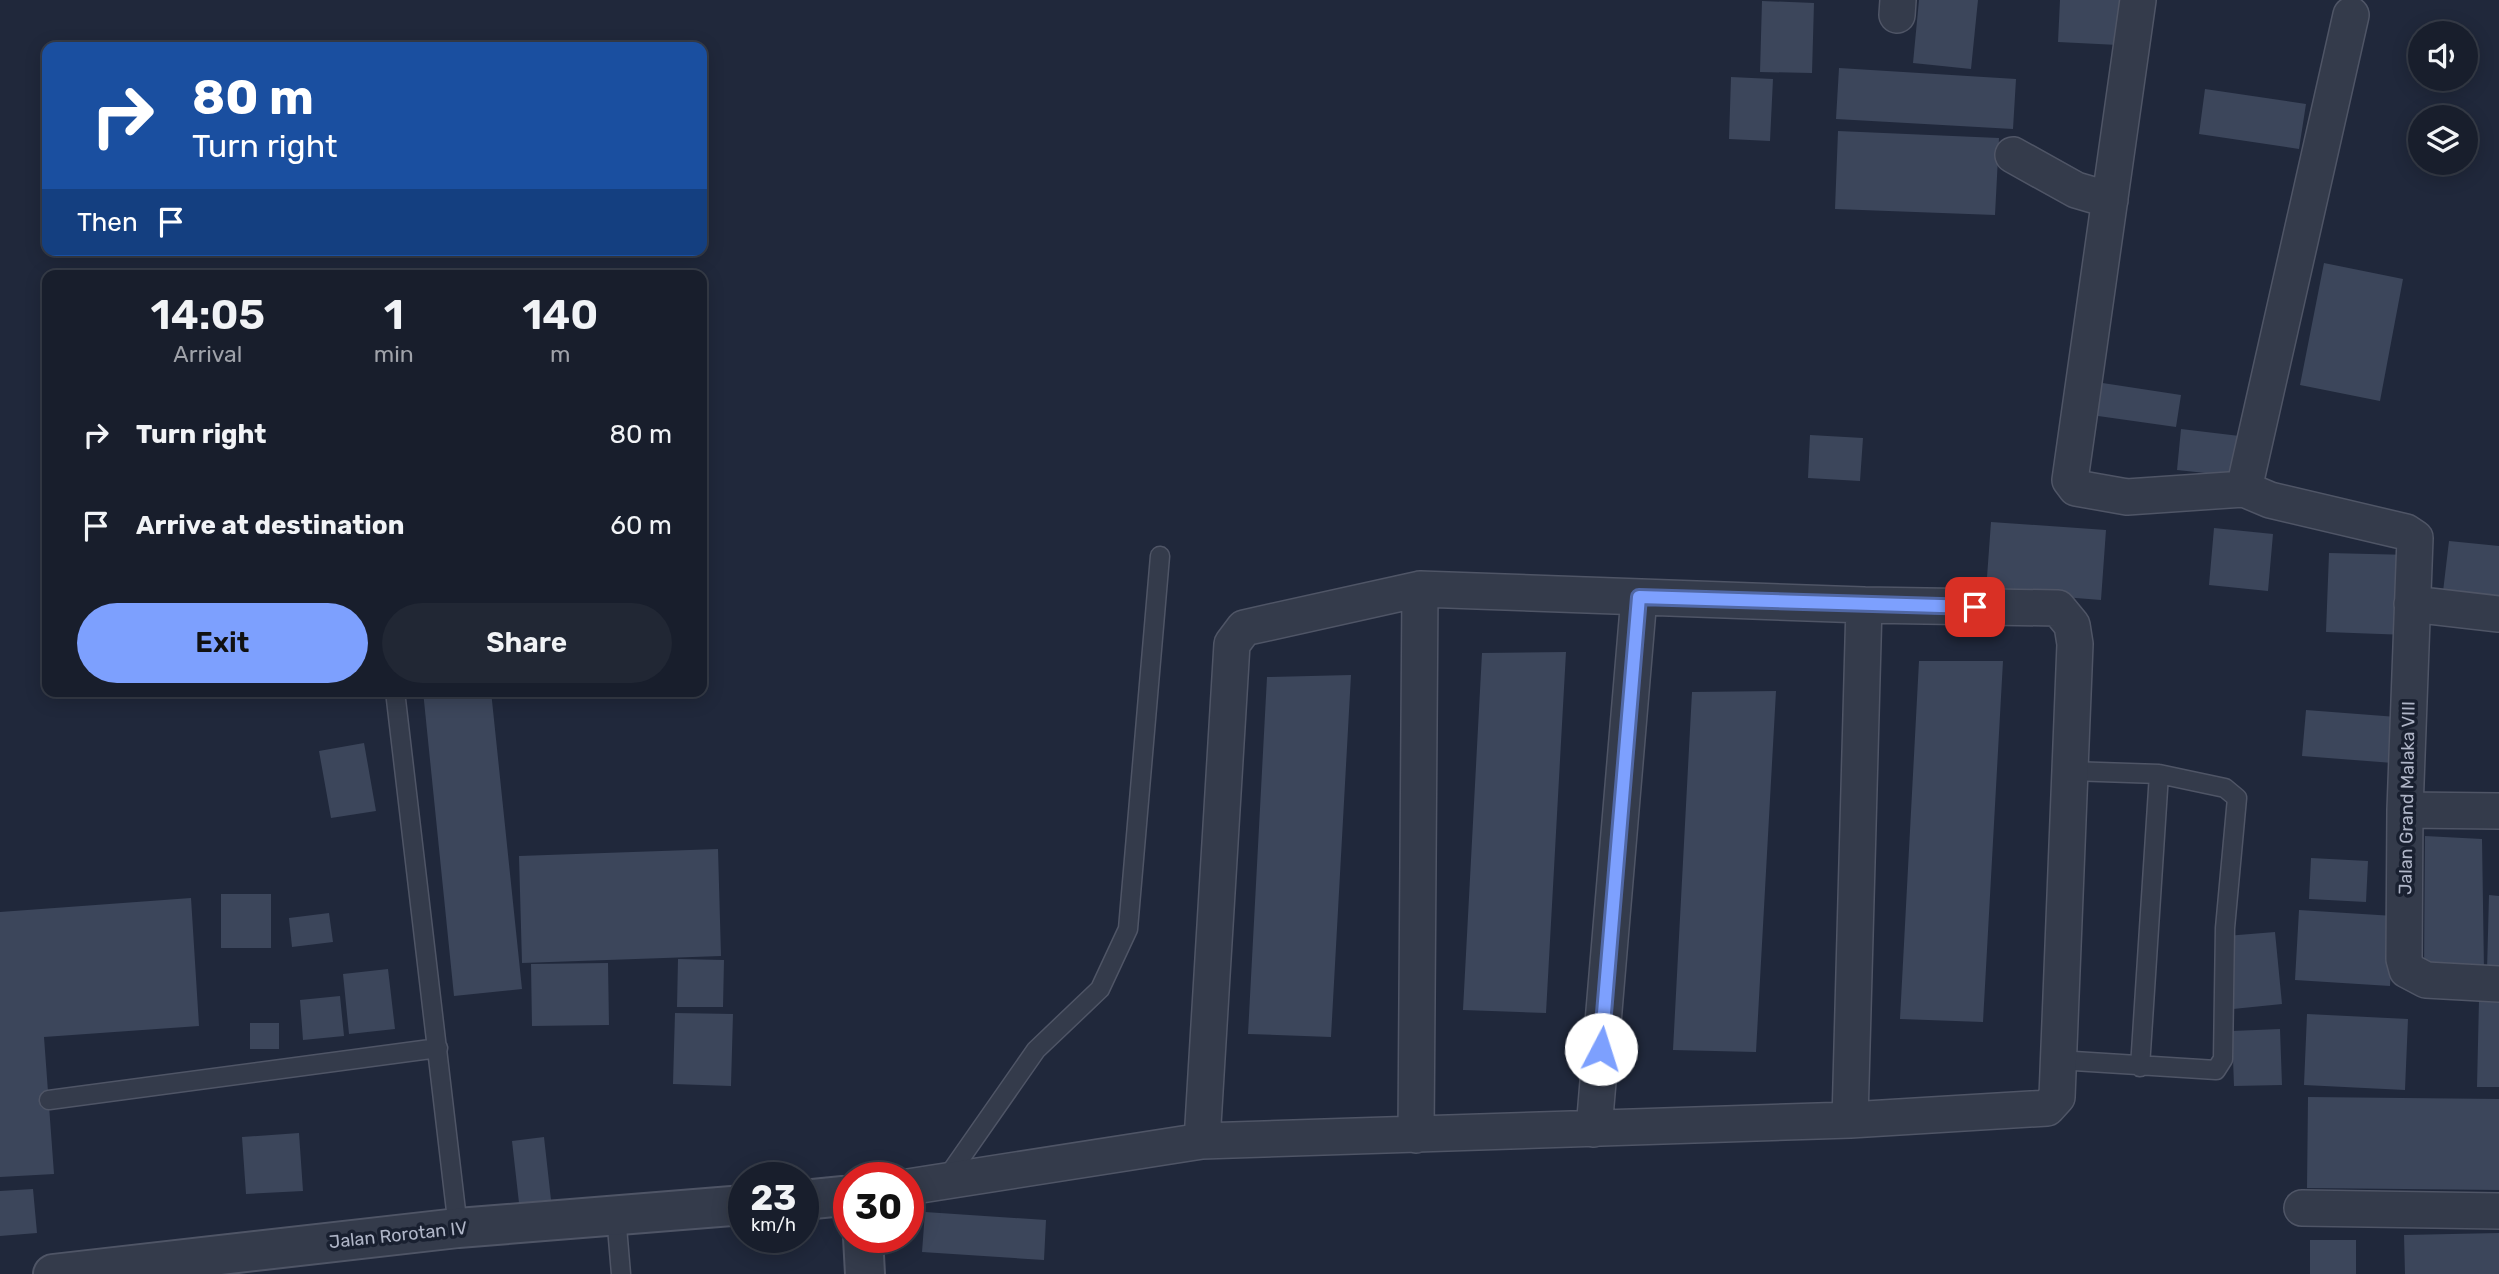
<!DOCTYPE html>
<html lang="en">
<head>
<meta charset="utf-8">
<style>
  :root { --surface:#181e2c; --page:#212734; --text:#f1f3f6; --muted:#9fa2a9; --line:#363c48; --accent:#7da0fe }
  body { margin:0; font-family:Rubik,sans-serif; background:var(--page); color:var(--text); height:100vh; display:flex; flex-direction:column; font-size:26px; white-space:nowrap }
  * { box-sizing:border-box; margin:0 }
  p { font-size:23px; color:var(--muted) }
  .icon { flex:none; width:38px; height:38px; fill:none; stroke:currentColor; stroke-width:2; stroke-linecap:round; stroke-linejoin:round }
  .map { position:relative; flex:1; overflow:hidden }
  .sheet { position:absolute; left:42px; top:270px; width:665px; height:427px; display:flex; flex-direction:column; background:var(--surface); border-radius:14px; box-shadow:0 4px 18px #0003,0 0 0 2px var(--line) }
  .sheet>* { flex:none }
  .guide { position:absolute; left:42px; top:42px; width:665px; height:214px; border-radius:14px; box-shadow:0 4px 18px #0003,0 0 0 2px var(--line); background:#1a4fa0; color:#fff; overflow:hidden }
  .fabs { position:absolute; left:2408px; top:21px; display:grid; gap:14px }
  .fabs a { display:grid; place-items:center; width:70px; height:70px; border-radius:50%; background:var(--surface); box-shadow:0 4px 18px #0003,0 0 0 2px var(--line); font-size:35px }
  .speed { position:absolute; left:728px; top:1162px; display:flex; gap:14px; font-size:35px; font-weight:700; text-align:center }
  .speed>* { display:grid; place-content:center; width:91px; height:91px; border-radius:50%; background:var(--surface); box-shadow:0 4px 18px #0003,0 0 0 2px var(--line); line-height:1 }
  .speed small { font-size:18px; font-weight:400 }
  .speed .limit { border:10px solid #d22; background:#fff; color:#111 }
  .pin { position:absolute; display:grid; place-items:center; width:60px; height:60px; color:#fff; margin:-30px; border-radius:14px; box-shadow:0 4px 10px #0006 }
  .me { position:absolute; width:77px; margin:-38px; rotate:5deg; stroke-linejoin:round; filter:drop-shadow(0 0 5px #0008) }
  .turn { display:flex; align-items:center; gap:24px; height:147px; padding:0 35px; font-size:32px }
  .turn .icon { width:91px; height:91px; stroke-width:2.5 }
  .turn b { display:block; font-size:49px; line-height:60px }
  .then { display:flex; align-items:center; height:66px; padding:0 35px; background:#0003; gap:14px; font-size:26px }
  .eta { display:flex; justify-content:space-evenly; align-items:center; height:119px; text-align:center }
  .eta b { font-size:42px; font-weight:600; line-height:49px }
  .primary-button { display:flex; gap:14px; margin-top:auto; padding:14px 35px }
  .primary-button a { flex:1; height:80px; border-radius:42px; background:var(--accent); color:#111; font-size:28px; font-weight:600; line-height:80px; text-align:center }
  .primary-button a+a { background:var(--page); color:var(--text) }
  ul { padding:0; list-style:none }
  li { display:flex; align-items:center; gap:21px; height:91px; padding:0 35px }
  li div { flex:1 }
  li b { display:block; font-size:26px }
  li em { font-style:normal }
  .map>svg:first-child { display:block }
</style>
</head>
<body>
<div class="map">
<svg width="2499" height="1274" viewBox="0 0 2499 1274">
  <rect width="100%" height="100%" fill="#20283b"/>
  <path fill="#3c465b" d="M1919,0h59l-7,69 -58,-6z
    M2060,0h60l-2,45 -60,-3z
    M1762,1l52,2 -2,70 -52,-1z
    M1839,68l177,11 -3,50 -177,-10z
    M1731,77l42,2 -3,62 -41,-2z
    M2205,89l101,15 -7,45 -100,-15z
    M1838,131l161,7 -4,77 -160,-6z
    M2324,263l79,16 -23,122 -80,-16z
    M2096,382l85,13 -5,32 -85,-12z
    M2181,429l67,8 -4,40 -67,-7z
    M1810,435l53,3 -3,43 -52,-3z
    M1991,522l115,8 -5,70 -115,-9z
    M2214,528l59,6 -5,57 -59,-6z
    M2449,541l50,5v60l-57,-6z
    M2329,553l82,2 -3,80 -82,-3z
    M40,599h7v66l-4,1z
    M1566,652l-20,361 -83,-3 19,-357z
    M1919,661h84l-20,361 -83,-3z
    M1351,675l-20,362 -83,-3 19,-357z
    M423,691h68l31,298 -68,7z
    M1776,691l-20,361 -83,-2 19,-358z
    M2306,710l91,7 -4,46 -91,-7z
    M364,743l12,68 -45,7 -12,-67z
    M2425,836l57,3 2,132 -60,1z
    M718,849l3,107 -199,7 -3,-107z
    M2311,858l57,3 -2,41 -57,-3z
    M221,894h50v54h-50z
    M2489,895l10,1v75h-12z
    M191,898l8,128 -155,11 10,137 -54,3v-265z
    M2299,910l95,6 -4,70 -95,-6z
    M329,913l4,29 -41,5 -3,-29z
    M2275,932l7,72 -49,5 -7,-73z
    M678,959l46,1 -1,47h-46z
    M608,963l1,62 -77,1 -1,-62z
    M388,969l7,60 -46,5 -6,-60z
    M340,996l4,40 -41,4 -3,-40z
    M2479,1000l20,1v86h-22z
    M675,1013l58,1 -2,72 -58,-2z
    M2307,1014l101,5 -3,71 -101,-5z
    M250,1023h29v26h-29z
    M2280,1029l2,56 -48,1 -2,-55z
    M2308,1097l191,2v91l-192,-2z
    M299,1133l4,58 -57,3 -4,-57z
    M544,1137l7,63 -32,3 -7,-62z
    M33,1189l4,44 -37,3v-45z
    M925,1212l121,8 -2,40 -122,-8z
    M2499,1233v41h-94l-1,-39z
    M2310,1240h46v34h-46z"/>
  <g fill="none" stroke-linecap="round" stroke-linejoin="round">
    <g stroke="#4f5566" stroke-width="21">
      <path id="service" d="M395,691l63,537
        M2070,771l89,3 -19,293
        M2058,1060l158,10 7,-11 2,-131 12,-130 -12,-10 -66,-14
        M49,1100l389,-52
        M946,1179l90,-129 64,-61 28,-60 32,-373
        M616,1215l5,59"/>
    </g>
    <g stroke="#4f5566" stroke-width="38">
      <path id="minor" d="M2138,0l-68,480 6,8 51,9 117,-8
        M1897,15l1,-15
        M2351,15l-107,474 26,11 136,32 9,6 -10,272 -1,149 3,11 19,10 73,4
        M2013,155l63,35 34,10
        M2412,604l87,10
        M2405,810l94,1
        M1850,1120l14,-515
        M1594,1129l45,-532
        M1416,1135l4,-546
        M908,1187l294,-46 648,-21 197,-12 10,-11 18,-453 -3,-19 -14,-17 -194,-3 -444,-16 -176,39 -12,16 -30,497
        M2302,1208l197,3"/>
    </g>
    <g stroke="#4f5566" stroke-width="42">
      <path id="tertiary" d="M803,1200l40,-4 6,5
        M863,1237l2,37
        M53,1274l405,-46 286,-23"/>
    </g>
    <use href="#service" stroke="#343b4b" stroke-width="18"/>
    <use href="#minor" stroke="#343b4b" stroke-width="35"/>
    <use href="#tertiary" stroke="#343b4b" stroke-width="38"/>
  </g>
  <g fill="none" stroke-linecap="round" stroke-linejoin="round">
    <g stroke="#5168a5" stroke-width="18">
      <path id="route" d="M1601,1049l38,-452 336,10"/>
    </g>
    <use href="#route" stroke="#7da0fe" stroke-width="12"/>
  </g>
  <g text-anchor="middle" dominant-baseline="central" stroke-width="7" stroke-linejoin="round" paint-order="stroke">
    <g font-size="18" fill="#afb5c7" stroke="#192030">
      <text transform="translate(2407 798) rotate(-89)">Jalan Grand Malaka VIII</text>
      <text transform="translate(398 1235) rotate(-6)">Jalan Rorotan IV</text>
    </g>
  </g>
</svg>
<div class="fabs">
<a><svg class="icon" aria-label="sound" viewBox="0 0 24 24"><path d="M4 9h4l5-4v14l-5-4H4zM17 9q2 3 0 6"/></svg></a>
<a><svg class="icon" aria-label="layers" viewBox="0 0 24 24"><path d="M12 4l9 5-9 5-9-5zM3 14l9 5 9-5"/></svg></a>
</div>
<div class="speed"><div>23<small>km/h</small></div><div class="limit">30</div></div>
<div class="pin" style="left:1975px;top:607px;background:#d93025"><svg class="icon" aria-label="arrive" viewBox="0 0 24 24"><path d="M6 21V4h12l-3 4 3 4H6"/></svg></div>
<svg class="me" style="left:1601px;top:1049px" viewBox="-20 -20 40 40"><circle r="19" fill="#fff"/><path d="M0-13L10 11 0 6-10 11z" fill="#7da0fe"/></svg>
<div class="guide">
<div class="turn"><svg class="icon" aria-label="right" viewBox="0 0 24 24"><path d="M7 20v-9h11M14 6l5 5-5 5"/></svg><div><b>80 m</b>Turn right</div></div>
<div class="then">Then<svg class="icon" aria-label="arrive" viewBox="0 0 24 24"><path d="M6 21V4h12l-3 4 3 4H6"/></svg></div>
</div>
<section class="sheet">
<div class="eta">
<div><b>14:05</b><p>Arrival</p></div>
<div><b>1</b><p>min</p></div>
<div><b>140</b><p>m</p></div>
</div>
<ul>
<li><svg class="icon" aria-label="right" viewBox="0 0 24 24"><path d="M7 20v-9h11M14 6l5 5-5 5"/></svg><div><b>Turn right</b></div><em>80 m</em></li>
<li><svg class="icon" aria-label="arrive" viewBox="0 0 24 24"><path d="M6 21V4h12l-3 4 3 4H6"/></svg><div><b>Arrive at destination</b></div><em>60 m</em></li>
</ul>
<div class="primary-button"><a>Exit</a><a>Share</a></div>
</section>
</div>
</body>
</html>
